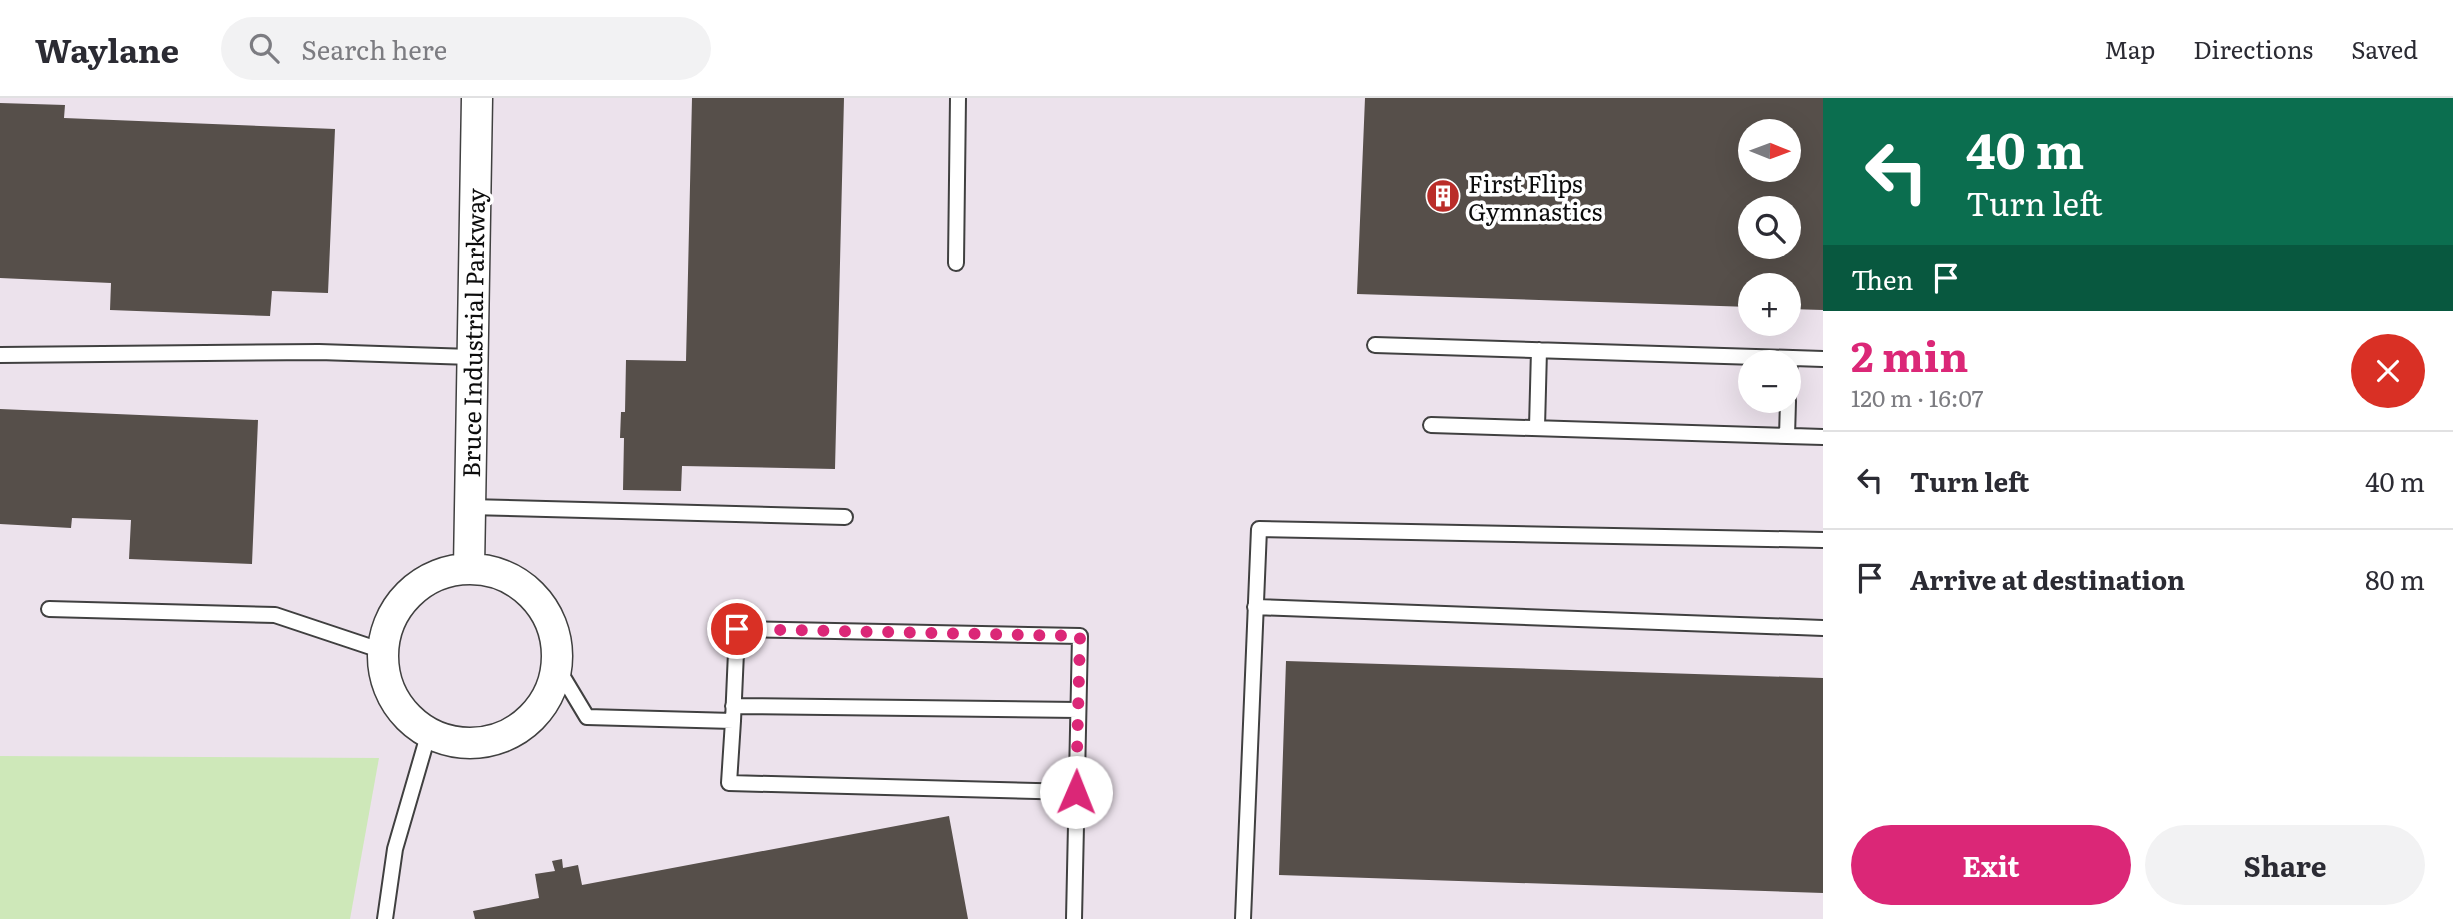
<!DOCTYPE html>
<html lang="en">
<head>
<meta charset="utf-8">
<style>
  :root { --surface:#fff; --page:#f2f2f3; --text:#2b2b33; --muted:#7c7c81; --line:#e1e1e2; --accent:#db2777 }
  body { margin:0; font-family:Literata,serif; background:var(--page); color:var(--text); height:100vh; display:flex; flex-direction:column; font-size:26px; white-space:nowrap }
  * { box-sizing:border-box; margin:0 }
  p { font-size:23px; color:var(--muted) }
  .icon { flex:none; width:38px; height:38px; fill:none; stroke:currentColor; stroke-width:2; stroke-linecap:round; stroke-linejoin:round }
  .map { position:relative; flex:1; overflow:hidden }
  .panel { display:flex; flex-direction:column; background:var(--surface); width:630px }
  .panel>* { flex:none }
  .banner { background:#0b6e4f; color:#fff; overflow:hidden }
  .needle { width:46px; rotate:91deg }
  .fabs { position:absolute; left:1738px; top:21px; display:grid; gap:14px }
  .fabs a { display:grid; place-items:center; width:63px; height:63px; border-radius:50%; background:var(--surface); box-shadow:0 7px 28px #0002; font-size:35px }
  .pin { position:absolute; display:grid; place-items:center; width:60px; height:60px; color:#fff; margin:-30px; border:4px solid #fff; border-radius:50%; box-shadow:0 2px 7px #0007 }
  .me { position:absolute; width:77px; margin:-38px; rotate:1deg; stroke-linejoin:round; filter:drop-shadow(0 0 5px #0008) }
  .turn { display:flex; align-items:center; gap:24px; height:147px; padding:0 28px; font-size:32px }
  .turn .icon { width:91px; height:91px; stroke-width:2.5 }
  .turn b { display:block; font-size:49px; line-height:60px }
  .then { display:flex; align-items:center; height:66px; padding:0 28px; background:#0003; gap:14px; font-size:26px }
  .round { display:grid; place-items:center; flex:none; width:74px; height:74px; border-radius:37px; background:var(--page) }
  .headline { display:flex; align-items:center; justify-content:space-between; height:119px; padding:0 28px }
  h1 { font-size:42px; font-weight:700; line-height:52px; color:var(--accent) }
  .action { display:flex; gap:14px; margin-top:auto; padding:14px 28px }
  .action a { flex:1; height:80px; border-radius:42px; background:var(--accent); color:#fff; font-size:28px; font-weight:700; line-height:80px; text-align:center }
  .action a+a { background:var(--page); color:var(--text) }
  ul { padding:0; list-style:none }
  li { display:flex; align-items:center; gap:21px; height:98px; padding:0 28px; border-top:2px solid var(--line) }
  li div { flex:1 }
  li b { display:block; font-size:26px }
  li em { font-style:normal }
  header { display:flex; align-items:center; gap:42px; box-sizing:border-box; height:98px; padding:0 35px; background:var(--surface); border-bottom:2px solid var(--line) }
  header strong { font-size:33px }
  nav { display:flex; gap:38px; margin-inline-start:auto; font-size:24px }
  .search { width:490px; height:63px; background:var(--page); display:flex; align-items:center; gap:18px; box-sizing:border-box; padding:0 24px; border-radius:38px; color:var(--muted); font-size:26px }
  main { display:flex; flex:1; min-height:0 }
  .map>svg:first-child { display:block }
</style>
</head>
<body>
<header>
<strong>Waylane</strong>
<div class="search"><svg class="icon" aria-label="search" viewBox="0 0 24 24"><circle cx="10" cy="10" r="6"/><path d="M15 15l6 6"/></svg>Search here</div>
<nav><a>Map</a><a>Directions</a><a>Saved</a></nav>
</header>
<main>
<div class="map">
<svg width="1823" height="821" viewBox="0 0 1823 821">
  <rect width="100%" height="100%" fill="#fffcee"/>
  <path fill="#ece2ec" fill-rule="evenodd" d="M0,0h1823v821h-1823zM1750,33h38v39h-38zM1750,110h38v39h-38zM1750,187h38v39h-38zM1750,264h38v39h-38z"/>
  <path fill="#cee8b9" d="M0,658l379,2 -29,161h-350z"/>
  <path fill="#564f4a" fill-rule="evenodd" d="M692,0h152l-9,371 -153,-3 -1,25 -58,-1 1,-52h-4l1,-26h4l1,-52 60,1z
    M1365,0h458v212l-35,-1v-24h-38v22l-393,-13zM1750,33h38v39h-38zM1750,110h38v39h-38z
    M0,5l65,2 -1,13 271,11 -7,164 -56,-2 -2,25 -160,-6 1,-27 -111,-5z
    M0,311l258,11 -6,144 -123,-5 2,-39 -59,-2 -1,10 -71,-4z
    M1286,563l537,17v215l-544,-18z
    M949,718l19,103h-493l-2,-8 66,-13 -4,-24 20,-3 -3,-10 10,-2 1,9 15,-3 4,20z"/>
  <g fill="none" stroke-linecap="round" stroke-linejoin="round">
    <g stroke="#404040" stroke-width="18">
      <path id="service" d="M956,165l2,-165
        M1375,247l448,14
        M0,257l319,-3 152,5
        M1788,297l2,-37
        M1431,327l392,12
        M1537,329l2,-77
        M1787,338l1,-35
        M469,409l376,10
        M1255,509l568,21
        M49,511l226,6 108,36
        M557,569l30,50 146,4 4,-92 343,7 -6,283
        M733,608l345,4
        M733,623l-4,62 347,9
        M385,821l10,-70 34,-117
        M1243,821l16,-390 564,11"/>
    </g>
    <g stroke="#404040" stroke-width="33">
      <path id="minor" d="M469,470l8,-470
        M383 558a87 87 0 1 1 174 0a87 87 0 1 1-174 0Z"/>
    </g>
    <use href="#service" stroke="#fff" stroke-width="14"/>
    <use href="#minor" stroke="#fff" stroke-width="30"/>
  </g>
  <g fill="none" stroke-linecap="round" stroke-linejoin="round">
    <path stroke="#db2777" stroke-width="12" stroke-dasharray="0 21.6" d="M737,531l343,7 -4,156"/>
  </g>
  <defs>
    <g id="building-disc" transform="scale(1.75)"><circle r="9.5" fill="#ba2d29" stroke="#fff"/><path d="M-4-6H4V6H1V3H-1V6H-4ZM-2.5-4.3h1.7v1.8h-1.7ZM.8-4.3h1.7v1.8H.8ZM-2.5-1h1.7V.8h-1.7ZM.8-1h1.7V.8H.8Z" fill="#fff"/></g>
  </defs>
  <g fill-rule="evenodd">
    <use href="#building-disc" x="1443" y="98"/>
  </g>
  <g text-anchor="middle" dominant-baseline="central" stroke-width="7" stroke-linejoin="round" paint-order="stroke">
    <g font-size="24" fill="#0d0d0d" stroke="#fff" text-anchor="start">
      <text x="1468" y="84">First Flips<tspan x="1468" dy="28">Gymnastics</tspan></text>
    </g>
    <g font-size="24" fill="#0d0d0d" stroke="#fff">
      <text transform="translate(472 235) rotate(-89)">Bruce Industrial Parkway</text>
    </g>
  </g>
</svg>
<div class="fabs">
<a><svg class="needle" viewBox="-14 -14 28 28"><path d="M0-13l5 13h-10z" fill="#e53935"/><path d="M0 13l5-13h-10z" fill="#7c7c81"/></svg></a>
<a><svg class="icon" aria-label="search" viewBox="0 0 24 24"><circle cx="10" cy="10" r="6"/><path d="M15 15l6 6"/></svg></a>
<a>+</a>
<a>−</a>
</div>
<div class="pin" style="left:737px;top:531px;background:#d93025"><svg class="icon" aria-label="arrive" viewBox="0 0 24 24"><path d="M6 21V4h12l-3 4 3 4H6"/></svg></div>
<svg class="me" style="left:1076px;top:694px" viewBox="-20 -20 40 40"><circle r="19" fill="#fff"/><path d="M0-13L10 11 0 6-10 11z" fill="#db2777"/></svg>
</div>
<section class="panel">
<div class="banner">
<div class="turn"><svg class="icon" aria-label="left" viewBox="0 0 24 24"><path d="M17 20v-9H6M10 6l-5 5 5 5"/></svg><div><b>40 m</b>Turn left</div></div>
<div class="then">Then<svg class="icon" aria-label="arrive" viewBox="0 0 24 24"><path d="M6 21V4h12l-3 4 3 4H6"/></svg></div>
</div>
<div class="headline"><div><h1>2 min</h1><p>120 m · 16:07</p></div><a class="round" style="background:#d93025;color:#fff"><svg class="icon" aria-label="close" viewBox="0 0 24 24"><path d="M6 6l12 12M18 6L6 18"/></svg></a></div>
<ul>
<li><svg class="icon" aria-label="left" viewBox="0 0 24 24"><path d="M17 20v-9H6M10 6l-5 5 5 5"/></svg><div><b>Turn left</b></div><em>40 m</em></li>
<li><svg class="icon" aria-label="arrive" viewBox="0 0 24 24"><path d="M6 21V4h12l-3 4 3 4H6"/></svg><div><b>Arrive at destination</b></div><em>80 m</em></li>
</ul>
<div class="action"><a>Exit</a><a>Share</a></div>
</section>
</main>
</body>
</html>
